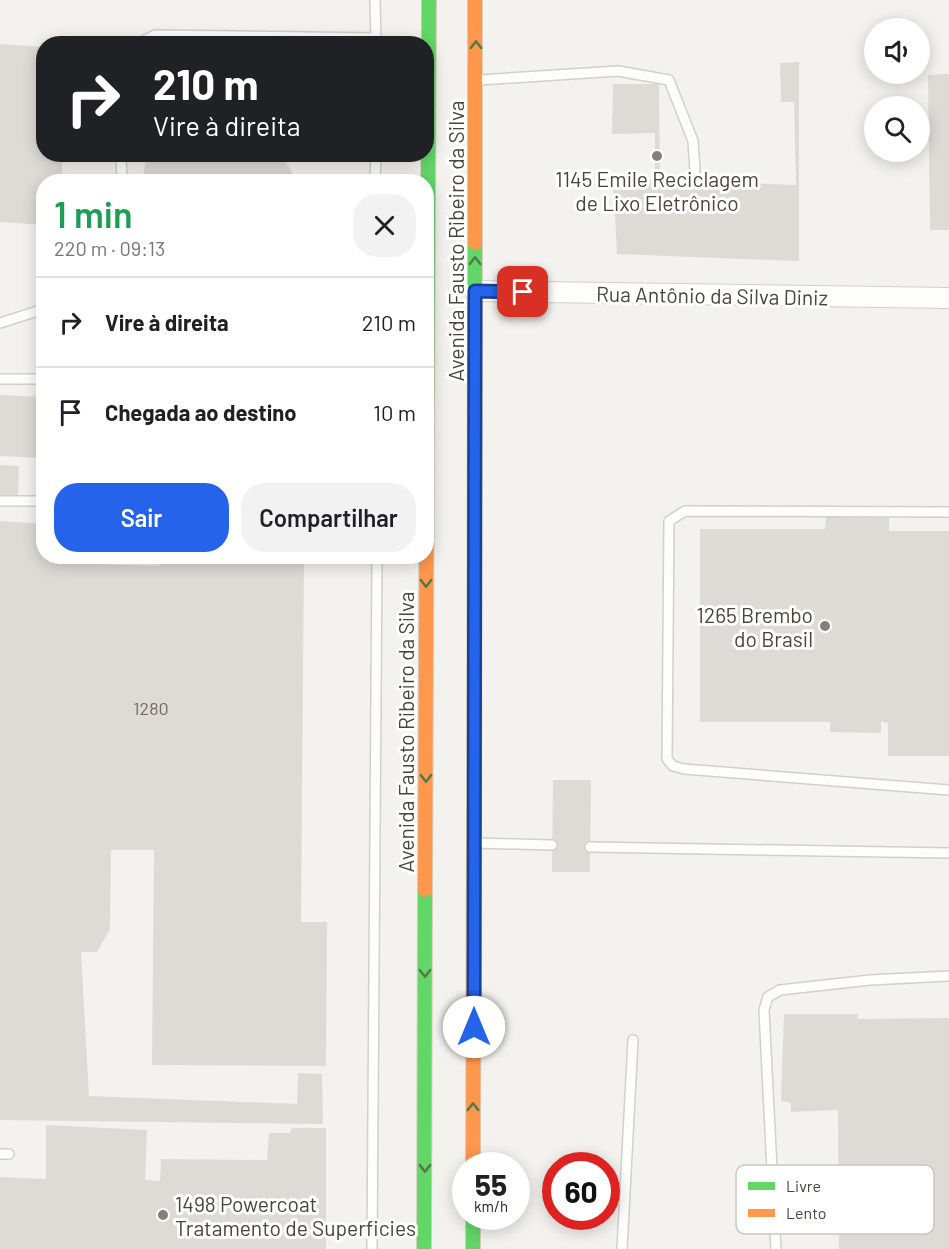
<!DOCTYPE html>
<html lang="pt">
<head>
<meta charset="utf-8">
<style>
  :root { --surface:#fff; --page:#f2f2f2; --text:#202124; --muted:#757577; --line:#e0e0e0; --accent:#2563eb }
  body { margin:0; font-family:Barlow,sans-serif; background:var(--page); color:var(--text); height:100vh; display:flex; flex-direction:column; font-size:22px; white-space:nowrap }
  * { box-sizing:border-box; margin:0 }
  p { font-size:20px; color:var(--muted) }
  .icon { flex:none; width:33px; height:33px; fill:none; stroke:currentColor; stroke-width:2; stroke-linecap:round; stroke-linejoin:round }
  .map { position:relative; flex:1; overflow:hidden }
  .details { position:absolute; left:36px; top:174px; width:398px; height:390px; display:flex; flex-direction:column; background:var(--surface); border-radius:24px; box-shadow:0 3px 15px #0003 }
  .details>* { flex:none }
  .banner { position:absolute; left:36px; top:36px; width:398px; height:126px; border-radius:24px; box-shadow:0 3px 15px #0003; background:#202124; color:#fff; overflow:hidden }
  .fabs { position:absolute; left:864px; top:18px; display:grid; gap:12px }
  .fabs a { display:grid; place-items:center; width:66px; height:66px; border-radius:50%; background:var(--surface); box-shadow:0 3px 15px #0003; font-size:30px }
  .speed { position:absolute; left:452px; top:1152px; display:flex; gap:12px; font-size:30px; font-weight:700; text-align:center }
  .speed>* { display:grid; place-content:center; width:78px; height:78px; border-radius:50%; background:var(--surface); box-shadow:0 3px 15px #0003; line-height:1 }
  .speed small { font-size:15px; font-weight:400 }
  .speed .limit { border:9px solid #d22; background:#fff; color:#111 }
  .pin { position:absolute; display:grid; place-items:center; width:51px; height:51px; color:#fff; margin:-26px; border-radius:12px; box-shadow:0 3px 9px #0006 }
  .me { position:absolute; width:66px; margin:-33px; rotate:0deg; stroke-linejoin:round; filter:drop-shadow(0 0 4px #0008) }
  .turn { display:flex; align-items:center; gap:21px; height:126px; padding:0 18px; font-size:27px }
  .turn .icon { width:78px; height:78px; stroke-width:2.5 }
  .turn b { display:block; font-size:42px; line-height:51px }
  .round { display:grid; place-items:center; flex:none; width:63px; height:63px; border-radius:24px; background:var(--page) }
  .head { display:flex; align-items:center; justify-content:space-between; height:102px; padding:0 18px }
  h1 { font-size:36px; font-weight:600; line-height:45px; color:#1e9e55 }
  .action { display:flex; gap:12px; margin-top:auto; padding:12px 18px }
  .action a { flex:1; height:69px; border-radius:24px; background:var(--accent); color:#fff; font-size:24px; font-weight:600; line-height:69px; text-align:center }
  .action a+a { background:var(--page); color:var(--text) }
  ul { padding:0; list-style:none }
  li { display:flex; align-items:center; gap:18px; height:90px; padding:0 18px; border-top:2px solid var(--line) }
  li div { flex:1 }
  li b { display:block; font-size:22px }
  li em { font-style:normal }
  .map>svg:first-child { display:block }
</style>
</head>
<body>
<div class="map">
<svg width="949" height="1249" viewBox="0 0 949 1249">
  <rect width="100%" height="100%" fill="#f4f2ee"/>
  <path fill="#dedbd6" d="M0,44l44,3v107h19l-2,28h-17v43l-44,-3z
    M799,62v199l-182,-7 -4,-76 42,2v-47l-43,1 1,-50h46l1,96 136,5 -2,-83h-13l-1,-39z
    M949,74v156h-19l-2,-155z
    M146,154h135l17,28h-155z
    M0,395l44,2v61l-44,-2z
    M0,465l19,1 -1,32 -18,-1z
    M826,517l63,1v13h60v225h-61v-33l-7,-2v12l-51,-1v-10h-130v-193h125z
    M0,521l44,3v32h49l1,8 65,2v-10h145l-3,366h26l-1,144 -174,-1 2,-215h-43l-1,79 -13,23h-16l8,144 208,8 1,-31 24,1 1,50 -323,-4z
    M553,780h38l-1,92h-38z
    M784,1014h74l-1,5 92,-1v231h-110l-1,-139 -47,2v-9l-10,-2z
    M46,1125l101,5 -2,50 15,1 1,-22 106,1 2,-27h21l2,-5h34v121h-326v-72l46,2z"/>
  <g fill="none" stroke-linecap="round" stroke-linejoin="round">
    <g stroke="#d2d0cb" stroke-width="12">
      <path id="lane" d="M375,0l1,43
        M137,44l18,-9 221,3
        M479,80l139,-9 51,9 24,61 2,30
        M121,154l1,28
        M375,182l1,-28
        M0,323l44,-14
        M0,379h44
        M0,501h44
        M949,512l-264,-1 -16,10 -2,238 6,7 11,3 265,21
        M476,843l76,2
        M590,847l359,6
        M0,1154h9
        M372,1249l5,-693
        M622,1249l11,-209
        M776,1249l-12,-239 4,-13 12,-7 90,-10 79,-4"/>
    </g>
    <g stroke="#d2d0cb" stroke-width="22">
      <path id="street" d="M475,291l474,7"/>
    </g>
    <g stroke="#d6cebb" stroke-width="16">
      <path id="fast" d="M427,404l2,-404
        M474,802l1,-559
        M473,1216v33
        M424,1249l1,-359"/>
    </g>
    <g stroke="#d6cebb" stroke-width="16">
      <path id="slow" d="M475,243v-243
        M425,890l2,-486
        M473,1166l1,-364"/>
    </g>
    <use href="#lane" stroke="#fdfdfc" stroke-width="9"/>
    <use href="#street" stroke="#fdfdfc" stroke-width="20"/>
    <use href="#fast" stroke="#63d668" stroke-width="14"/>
    <use href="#slow" stroke="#ff974d" stroke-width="14"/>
  </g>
  <defs><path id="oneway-chevron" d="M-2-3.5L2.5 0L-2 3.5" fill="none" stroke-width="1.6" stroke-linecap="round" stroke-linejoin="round" transform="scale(1.5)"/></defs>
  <g stroke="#537749">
    <use href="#oneway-chevron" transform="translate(476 45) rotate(-91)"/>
    <use href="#oneway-chevron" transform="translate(475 261) rotate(-90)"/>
    <use href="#oneway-chevron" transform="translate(426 583) rotate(90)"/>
    <use href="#oneway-chevron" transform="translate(426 778) rotate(90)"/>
    <use href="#oneway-chevron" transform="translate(425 973) rotate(90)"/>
    <use href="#oneway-chevron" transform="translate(473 1107) rotate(-90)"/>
    <use href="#oneway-chevron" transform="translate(425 1168) rotate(90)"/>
  </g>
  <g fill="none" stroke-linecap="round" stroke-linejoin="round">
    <g stroke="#184099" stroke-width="15">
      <path id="route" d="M474,1027l1,-736 48,1"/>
    </g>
    <use href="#route" stroke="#2563eb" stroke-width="10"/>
  </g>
  <g fill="#868178" stroke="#fff" stroke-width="2">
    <circle cx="657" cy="156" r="6"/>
    <circle cx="825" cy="626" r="6"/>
    <circle cx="163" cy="1215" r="6"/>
  </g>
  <g text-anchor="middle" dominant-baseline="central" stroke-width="6" stroke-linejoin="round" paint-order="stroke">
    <g font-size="18" fill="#706a61">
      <text x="151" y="708">1280</text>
    </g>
    <g font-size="21" fill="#4b4439" stroke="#fff">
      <text x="657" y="178">1145 Emile Reciclagem<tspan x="657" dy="24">de Lixo Eletrônico</tspan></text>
      <text x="813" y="614" text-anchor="end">1265 Brembo<tspan x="813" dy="24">do Brasil</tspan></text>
      <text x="175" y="1203" text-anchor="start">1498 Powercoat<tspan x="175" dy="24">Tratamento de Superficies</tspan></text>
    </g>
    <g font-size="21" fill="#4b4439" stroke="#fff">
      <text transform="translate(455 241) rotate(-90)">Avenida Fausto Ribeiro da Silva</text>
      <text transform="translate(712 295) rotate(1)">Rua Antônio da Silva Diniz</text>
      <text transform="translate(405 732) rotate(-90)">Avenida Fausto Ribeiro da Silva</text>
    </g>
  </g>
  <rect x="736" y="1165" width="198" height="69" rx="9" fill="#fff" stroke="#c9c7c4" stroke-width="1.5"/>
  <rect x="748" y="1182" width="27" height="8" fill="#63d668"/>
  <rect x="748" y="1209" width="27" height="8" fill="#ff974d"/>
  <g font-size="16" fill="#4b4439">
    <text x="786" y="1192">Livre</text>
    <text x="786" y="1219">Lento</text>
  </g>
</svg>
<div class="fabs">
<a><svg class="icon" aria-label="sound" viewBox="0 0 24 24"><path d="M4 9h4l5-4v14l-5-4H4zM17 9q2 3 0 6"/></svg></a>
<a><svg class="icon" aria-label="search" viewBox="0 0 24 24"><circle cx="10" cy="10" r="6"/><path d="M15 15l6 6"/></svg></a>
</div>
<div class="speed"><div>55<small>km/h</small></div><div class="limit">60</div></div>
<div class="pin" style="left:523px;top:292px;background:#d93025"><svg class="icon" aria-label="arrive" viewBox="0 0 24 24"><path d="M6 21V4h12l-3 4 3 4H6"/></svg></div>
<svg class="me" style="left:474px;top:1027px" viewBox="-20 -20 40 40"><circle r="19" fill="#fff"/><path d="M0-13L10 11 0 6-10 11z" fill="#2563eb"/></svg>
<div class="banner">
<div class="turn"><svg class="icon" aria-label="right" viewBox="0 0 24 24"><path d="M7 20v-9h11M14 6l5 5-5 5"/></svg><div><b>210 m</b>Vire à direita</div></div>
</div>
<section class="details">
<div class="head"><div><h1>1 min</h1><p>220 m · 09:13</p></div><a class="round"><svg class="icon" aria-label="close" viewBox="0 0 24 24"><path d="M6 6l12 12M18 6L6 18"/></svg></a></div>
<ul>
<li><svg class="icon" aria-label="right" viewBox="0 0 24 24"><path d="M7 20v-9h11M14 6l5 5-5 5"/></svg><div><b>Vire à direita</b></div><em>210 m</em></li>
<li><svg class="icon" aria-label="arrive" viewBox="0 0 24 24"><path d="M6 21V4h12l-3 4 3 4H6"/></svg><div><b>Chegada ao destino</b></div><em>10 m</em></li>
</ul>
<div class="action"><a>Sair</a><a>Compartilhar</a></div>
</section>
</div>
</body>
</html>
